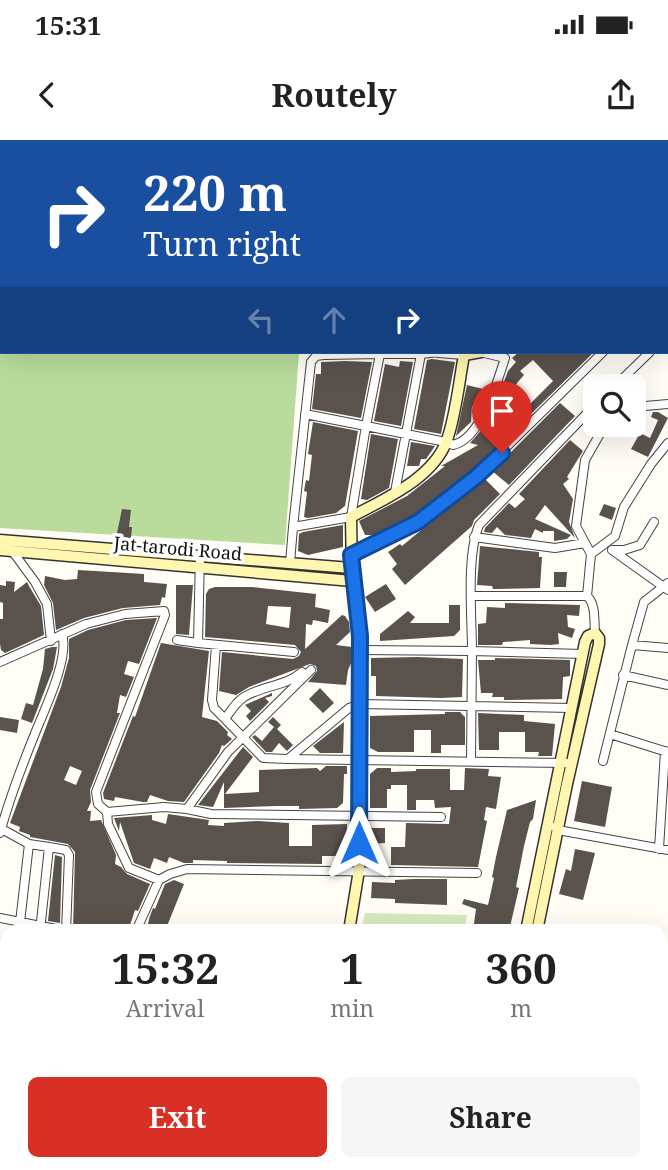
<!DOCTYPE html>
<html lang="en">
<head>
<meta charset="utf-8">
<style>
  :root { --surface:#fff; --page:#f6f6f6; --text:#222; --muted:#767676; --accent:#d93025 }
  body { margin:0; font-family:"Noto Serif",serif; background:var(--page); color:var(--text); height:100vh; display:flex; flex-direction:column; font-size:26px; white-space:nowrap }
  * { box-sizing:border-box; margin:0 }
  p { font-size:23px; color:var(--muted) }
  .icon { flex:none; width:38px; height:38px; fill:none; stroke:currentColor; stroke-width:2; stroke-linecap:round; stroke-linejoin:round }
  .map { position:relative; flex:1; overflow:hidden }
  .side { position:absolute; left:0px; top:784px; width:668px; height:247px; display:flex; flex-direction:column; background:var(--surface); border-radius:21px 21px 0 0; box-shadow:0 7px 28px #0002 }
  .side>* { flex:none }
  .guide { position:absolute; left:0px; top:0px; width:668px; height:214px; box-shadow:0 7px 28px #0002; background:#1a4fa0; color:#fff; overflow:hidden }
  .controls { position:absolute; left:583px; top:234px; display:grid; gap:14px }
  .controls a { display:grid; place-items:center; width:63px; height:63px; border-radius:10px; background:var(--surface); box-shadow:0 7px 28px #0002; font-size:35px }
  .pin { position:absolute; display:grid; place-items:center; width:60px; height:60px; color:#fff; margin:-72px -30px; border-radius:50% 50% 50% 0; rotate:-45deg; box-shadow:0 0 7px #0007 }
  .pin .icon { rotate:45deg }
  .me { position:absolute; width:77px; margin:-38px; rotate:0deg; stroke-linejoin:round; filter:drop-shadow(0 0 5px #0008) }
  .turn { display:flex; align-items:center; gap:24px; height:147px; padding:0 28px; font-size:32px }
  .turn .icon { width:91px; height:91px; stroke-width:2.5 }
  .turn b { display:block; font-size:49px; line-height:60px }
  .lanes { display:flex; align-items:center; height:66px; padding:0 28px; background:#0003; justify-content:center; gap:35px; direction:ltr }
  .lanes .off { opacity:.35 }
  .eta { display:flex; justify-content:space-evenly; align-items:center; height:119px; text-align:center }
  .eta b { font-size:42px; font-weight:700; line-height:49px }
  .action { display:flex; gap:14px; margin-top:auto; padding:14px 28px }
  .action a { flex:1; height:80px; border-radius:10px; background:var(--accent); color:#fff; font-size:28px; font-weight:700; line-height:80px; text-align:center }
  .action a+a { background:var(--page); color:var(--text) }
  .status { display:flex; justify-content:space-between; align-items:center; height:49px; padding:0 35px; background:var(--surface); direction:ltr }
  .status svg { height:19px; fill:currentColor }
  header { display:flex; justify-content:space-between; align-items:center; height:91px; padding:0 28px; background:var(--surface); font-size:32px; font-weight:700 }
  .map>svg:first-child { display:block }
</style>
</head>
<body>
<div class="status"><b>15:31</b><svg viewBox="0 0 49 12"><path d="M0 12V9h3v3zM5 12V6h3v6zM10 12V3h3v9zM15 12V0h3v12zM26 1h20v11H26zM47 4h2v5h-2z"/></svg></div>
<header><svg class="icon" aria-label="back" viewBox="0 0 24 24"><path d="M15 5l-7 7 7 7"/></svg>Routely<svg class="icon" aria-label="share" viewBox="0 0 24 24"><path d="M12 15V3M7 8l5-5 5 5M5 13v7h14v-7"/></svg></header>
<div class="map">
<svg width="668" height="1030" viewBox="0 0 668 1030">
  <rect width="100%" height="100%" fill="#fffdf5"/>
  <path fill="#d5ebbd" d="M365,773l102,2 -3,16h-103z"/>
  <path fill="#b9dc9c" d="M0,0h158l-156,2v34z
    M0,85l2,127h297l-14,193 -285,-17z"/>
  <path fill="#5a524d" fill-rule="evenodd" d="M519,212h75l-122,120 -48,37 -21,13 -30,13h-8l-6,-14 48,-25 38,-30h-4l37,-21 -8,-2 14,-16 13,6 20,-28 7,5 29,-29 -20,-21 -13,11 4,4 -7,8 -5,12 -11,-5 7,-19 8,-9 -4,-4z
    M432,219l23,3 -14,72 -27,-5 13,-69z
    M345,221l27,1 -11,56 -49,-9 4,-35h5v-12z
    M400,221l13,1 -12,64 -27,-5 11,-57 14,3z
    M467,245l20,5 -7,18 -8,-2 -1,16 -15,14z
    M560,263l15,13 -66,69 -17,-14z
    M653,272h5l10,6 -20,39 -17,-8 9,-16 10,5 8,-18 -7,-3z
    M313,282l45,9 -13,75 -9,7 -28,5 -4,-1 3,-25 -3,-1 2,-11 3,1 3,-26 -4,-1z
    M371,294l27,5 -9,49 -22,12 -6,-1z
    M570,300l13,11 -16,26 2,2 -6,5 10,15 -4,23 6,16 -30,-33 -10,14 36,16 -4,4 -13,2v-10h-11v2l-8,-4 -4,9 -26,-3 -8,-8 -5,6 -8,-1 1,-4 24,-25 6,5 10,-9 -6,-5z
    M411,302l24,4 -9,13h-5l-2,7h-12z
    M484,338l16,16 -26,26 -2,6 -67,59 -13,-16 5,-5 -9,-12 12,-8 2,2z
    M604,364l12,4 -4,12 -13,-5z
    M122,369l9,1 -2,17h3l-1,12 -15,-1z
    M343,385v22l-35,8 -10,-4 1,-17 4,-2z
    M480,406l59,6v5h3l-2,31 -47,1 -1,-3 -15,-1z
    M78,430l66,4v8l23,2 -2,14 -3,-1 -2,8 -37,3 -39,10 -28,12 -3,-27 -9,-18 1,-9 20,4 12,-1z
    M554,432h13l-1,15h-12z
    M6,441l9,1 -1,10 13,-10 2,4 12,20 3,29 -39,18 -4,-3 -1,-6v-25h3v-16l-3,-1v-17l6,1z
    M386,444l10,15 -21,13 -10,-15z
    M176,445h17l-4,50 -13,-1z
    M215,447h37l64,7 -1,13 15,3 -2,13 -15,-3 -1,5 -6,-1 -1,25 37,-34 3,1 4,6 1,10 -14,13 16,2v14l-4,9 -2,15 -38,-3 9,-11 -1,-5 -6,-2 -61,23 -13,8 -17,-4 3,-39 71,7 6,-3 2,-4 -6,-7 -90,-8 1,-43 3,-5zM268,466l23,1 -2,21 -23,-4z
    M505,463l75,2 -1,11 -12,-1 1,12 7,2 -3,9 -14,-5 1,11 -8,1 -21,-1v-4l-27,2 -1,3h-24v-21l8,-1 1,-16 18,1z
    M449,465h11v25l-6,6 -74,5v-7l28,-23 7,6 -5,6h39z
    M157,478l-18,46 -11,-3 -4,13 10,3 -8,20 -6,-2 -3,18h3l-30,77 1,12 -4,9h4l-1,10 11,-1 15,35 -1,9 6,3 6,7 23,10 -12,27 -3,-1 -7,21h-42l-12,-4 -1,4 2,-79 -7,-8 -38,-7v-2l-11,-4 1,-4 -10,-4 51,-136 8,-29v-19l19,-9 38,-10zM70,626l12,5 -6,14 -12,-5z
    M161,503l48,8 -7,66 15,4 11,11 -1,3 5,4 -8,7 -2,-1 -3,8 -35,49 -16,-1 -18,-6 -3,7h-4l-28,-5 -1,4 -10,-2 -1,-6 30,-77 2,1z
    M52,507h5l-4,22 -21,54 -11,-4 5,-16 7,2 10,-36 2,-20z
    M418,517l45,2 -1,38 -21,1 -65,-2v-20h-5v-18z
    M495,518l75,2v16l-7,1 -1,22 -58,1v-3h-12l1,-4h-12l-3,-33h17z
    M320,548l14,15 -11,10 -14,-14z
    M272,553v3l-7,2 4,4 -19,19 -4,-5 5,-5 -6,-6z
    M445,572h15l5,5v28h-24v8h-10v-23h-17v22h-36l-8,-4v-32l75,-2z
    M478,573l46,2v6l31,3 -3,32h-14l1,-4h-14v-20h-26v18h-20z
    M0,577l19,3 -2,13 -17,-3z
    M273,577l8,8 -4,4 16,16 -6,6 -8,-8 -7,9h-6l-14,-15 3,-2 7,6 12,-14 -6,-5z
    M344,582l-1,31h-23l-7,-7z
    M243,607l10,10 -28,37 34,-2v-22l58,-2 3,3 6,-5h21v8h-3l-1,29 -6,5 -38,1v-3h-23l-52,2v-26l-11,25 -15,-2z
    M377,628h14v4l25,-1v-2h34v21h14l1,-22 24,1 -1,7 13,1 -5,32 -10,-2 -2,13 3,1 -9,46 -87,-2v-18h14l1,-24 43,1 2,-17 -16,1 -1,-8h-18v10h-9v-25h-16v4h-4v19h-17v-34z
    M582,641l30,6 -7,40 -31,-6z
    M536,660l-3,19 -3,3 -6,24 -8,41 3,1 -10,43 -28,-2v2h-8l3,-22 -14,-5 2,-5 24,6 6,-27 -2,-1 4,-20 11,-47z
    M168,674l41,6 -1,5 16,1v-3l34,-2 31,2v23h23v-21l35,-1 -1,32h-24v8l-95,-1v-2l-34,-1v3h-9l-15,-6 -2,6 -13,-5 -4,11 -16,-6 -14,-41 -1,9 -5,-13 38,-3v5l14,4z
    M369,688h16v15l-16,1z
    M575,709l20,4 -12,47 -24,-6 7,-25 5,2z
    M55,715l7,2 -2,66 -12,-2z
    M414,739h33v26l-52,-2v-4l-24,-1 1,-16 23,1v-3z
    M174,740l10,4 -19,47h-19l4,-15 3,-8 2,1 10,-25z"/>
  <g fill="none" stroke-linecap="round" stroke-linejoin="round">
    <g stroke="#444" stroke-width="10">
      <path id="street" d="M450,0v2
        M163,2v-2
        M464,2h58
        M607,2v-2
        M650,2v-2
        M667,13h1
        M0,77h2
        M667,106l1,1
        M667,196l1,-1
        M438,212l-17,2h-41l-14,72 80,16 7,3c28,-6 44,-62 52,-87l-25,-6
        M438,213l26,2
        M614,247l36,-35
        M634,267l34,-3
        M305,274l61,12 -15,91 -58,10 18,-165 5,-6 8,-1 56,-1
        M395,352l26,-138
        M474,397l81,11 30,-5
        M612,410l56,40
        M612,410h12l16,-5 14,-23
        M13,412l22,30 12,22 4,37
        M591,414l24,-18 9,-29 27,-43 17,-21
        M200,415l-2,88 96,9
        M351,415l67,-33 58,-45 127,-125
        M290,423l3,-36
        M471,456h116c9,8 7,25 8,37
        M587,456l4,-42 -15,-28 9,-66 20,-35
        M177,500l21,3
        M216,505l-4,55 2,8 11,11
        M632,505l12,-43 24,-19
        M360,510l112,1c0,-35 -6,-94 7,-126l116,-120
        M0,522l86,-38 39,-10 39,-3 1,4 -69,177 2,12 9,8 57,-5 23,2 24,5 230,3
        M623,535l45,10
        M610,594l57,18
        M288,619l-25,-1 -38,-39c5,-7 11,-17 19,-22 19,-12 41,-10 58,-25
        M471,621l1,-110 111,3
        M603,621l29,-116 36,3
        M566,623l-278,-4 61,-51 11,-4 212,4
        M187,669l41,-57 83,-82
        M107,672l1,12 21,44 30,12
        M555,687l3,3 110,20
        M0,688l29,16 20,3 -9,84
        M0,693c9,-33 21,-65 34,-97 9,-24 36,-77 28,-102
        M49,707l17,3 3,5 -3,76
        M659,709l6,-98
        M0,778l66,13
        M19,791l10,-87
        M136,791l23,-51 11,-6 17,-5 290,4
        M662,834l6,2
        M662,905l6,-34
        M0,951l7,-40
        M26,1030l5,-6
        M641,1030l1,-6"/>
    </g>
    <g stroke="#333" stroke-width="13">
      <path id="secondary" d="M542,2v-2
        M0,400l351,28
        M0,410l352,31
        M349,791l10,-61 1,-220 -8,-75 -1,-58c33,-18 82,-38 96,-77 9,-26 12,-58 17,-85l17,-3
        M526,791l59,-289 3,-6 7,-3 4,5v6l-32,140 -30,147
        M0,987l7,2
        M0,1001l7,2
        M64,1024l19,6
        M96,1024l15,6
        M282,1030l2,-6
        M477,1030l1,-6
        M487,1030l2,-6"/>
    </g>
    <use href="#street" stroke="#fff" stroke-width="8"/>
    <use href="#secondary" stroke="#fff6b0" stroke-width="10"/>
  </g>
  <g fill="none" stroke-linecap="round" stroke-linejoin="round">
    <g stroke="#114b97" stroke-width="18">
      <path id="route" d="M359,703l1,-207 -9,-81 67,-33 58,-45 26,-24"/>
    </g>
    <use href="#route" stroke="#1a73e8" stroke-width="12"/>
  </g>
  <g text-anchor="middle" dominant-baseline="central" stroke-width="7" stroke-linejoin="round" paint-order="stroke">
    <g font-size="18" fill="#111" stroke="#fff">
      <text transform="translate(178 408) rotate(5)">Jat-tarodi Road</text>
    </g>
  </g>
</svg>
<div class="controls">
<a><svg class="icon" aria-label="search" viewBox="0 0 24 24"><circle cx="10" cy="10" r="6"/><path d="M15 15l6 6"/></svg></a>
</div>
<div class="pin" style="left:502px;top:313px;background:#d93025"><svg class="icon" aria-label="arrive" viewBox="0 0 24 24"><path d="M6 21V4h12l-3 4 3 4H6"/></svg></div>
<svg class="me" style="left:359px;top:703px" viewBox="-20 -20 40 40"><path d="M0-17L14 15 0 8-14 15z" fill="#1a73e8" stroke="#fff" stroke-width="4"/></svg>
<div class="guide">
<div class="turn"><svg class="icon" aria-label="right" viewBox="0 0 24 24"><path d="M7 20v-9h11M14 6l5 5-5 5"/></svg><div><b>220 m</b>Turn right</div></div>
<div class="lanes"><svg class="icon off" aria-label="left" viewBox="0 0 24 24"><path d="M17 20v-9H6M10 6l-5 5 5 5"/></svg><svg class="icon off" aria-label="ahead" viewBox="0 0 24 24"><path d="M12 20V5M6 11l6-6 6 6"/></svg><svg class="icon" aria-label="right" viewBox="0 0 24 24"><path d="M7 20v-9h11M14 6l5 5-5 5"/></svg></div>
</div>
<section class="side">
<div class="eta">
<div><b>15:32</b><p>Arrival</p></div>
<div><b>1</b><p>min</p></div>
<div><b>360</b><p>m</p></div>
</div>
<div class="action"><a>Exit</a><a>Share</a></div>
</section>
</div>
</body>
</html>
